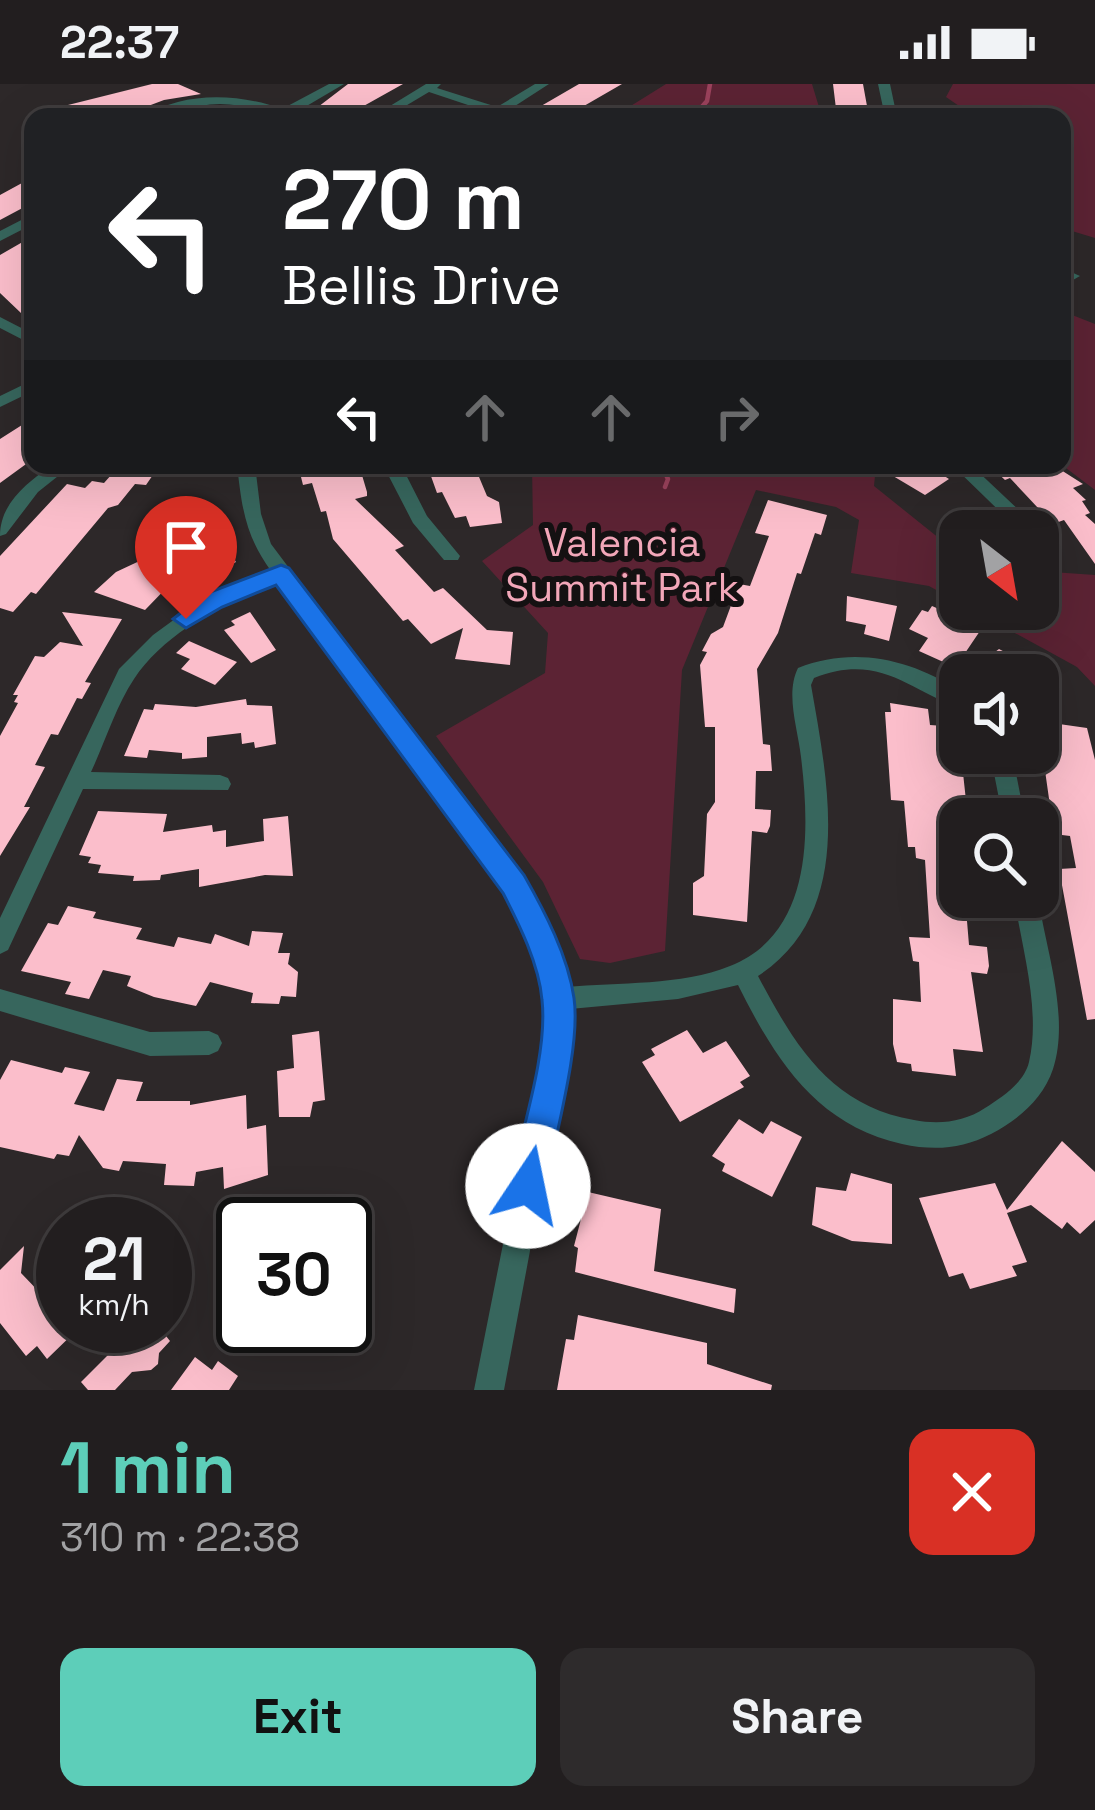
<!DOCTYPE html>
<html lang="en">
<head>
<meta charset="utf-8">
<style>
  :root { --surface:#221e1f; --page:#2e2b2c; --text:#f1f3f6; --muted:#a2a2a4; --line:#3f3c3d; --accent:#5dceb9 }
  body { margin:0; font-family:"Space Grotesk",sans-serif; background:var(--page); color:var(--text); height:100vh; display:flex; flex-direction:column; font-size:45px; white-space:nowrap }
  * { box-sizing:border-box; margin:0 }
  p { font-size:39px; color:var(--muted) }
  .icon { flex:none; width:66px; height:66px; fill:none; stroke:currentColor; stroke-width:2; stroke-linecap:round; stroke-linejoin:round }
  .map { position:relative; height:1306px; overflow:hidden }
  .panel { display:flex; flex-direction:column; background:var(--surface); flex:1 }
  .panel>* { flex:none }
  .guide { position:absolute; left:24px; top:24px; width:1047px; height:366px; border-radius:24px; box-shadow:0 12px 48px #0002,0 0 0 3px var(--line); background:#202124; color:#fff; overflow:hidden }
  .needle { width:78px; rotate:149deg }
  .buttons { position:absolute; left:939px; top:426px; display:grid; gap:24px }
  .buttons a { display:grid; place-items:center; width:120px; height:120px; border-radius:24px; background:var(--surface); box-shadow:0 12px 48px #0002,0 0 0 3px var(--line); font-size:60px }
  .speed { position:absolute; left:36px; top:1113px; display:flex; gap:24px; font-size:60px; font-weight:700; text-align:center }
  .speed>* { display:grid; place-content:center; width:156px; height:156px; border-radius:50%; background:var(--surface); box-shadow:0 12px 48px #0002,0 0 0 3px var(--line); line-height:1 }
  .speed small { font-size:30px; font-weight:400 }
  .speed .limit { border:6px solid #111; border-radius:18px; background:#fff; color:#111 }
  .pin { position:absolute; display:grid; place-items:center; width:102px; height:102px; color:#fff; margin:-123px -51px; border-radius:50% 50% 50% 0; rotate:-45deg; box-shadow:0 0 12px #0007 }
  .pin .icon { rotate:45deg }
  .me { position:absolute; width:132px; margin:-66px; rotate:11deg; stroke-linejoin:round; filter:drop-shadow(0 0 9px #0008) }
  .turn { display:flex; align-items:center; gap:42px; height:252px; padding:0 60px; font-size:54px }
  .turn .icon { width:156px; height:156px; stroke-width:2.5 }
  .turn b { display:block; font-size:84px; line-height:102px }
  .lanes { display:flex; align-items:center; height:114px; padding:0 60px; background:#0003; justify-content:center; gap:60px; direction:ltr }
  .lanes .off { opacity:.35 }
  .round { display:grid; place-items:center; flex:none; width:126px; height:126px; border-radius:24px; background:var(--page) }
  .summary { display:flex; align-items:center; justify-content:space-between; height:204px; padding:0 60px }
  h1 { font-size:72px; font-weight:700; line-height:90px; color:var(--accent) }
  .button { display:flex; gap:24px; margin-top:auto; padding:24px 60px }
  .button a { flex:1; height:138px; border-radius:24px; background:var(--accent); color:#111; font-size:48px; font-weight:700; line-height:138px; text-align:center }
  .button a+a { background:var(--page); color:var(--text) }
  .status { display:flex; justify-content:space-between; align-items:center; height:84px; padding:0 60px; background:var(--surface); direction:ltr }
  .status svg { height:33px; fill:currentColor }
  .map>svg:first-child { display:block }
</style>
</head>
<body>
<div class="status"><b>22:37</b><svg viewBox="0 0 49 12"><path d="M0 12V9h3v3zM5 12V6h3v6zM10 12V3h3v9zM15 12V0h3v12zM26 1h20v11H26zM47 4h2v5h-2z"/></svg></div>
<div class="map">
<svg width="1095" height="1306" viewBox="0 0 1095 1306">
  <rect width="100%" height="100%" fill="#2d2829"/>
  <path fill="#5c2334" d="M666,0h146l10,33h-209z
    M953,0h142v154l-33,-10v-111h-87l-29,-20z
    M1062,227l33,13v166l-33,-25z
    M532,381h344l-2,21 86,69v48l-31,-17 -78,-13 8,-53 -23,-13 -80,-17 -74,180 -17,281 -55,12 -30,-4 -37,-77 -107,-146 109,-63 3,-40 -66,-72 51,-36z
    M1038,487l57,4v111l-18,-19 -106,-58h67z"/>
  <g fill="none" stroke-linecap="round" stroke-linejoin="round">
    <path stroke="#9b425c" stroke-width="4.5" d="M693,33l14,-16 3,-17
      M661,381l7,14 -3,8"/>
  </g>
  <path fill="#fbbecb" d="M152,0h26l23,10 -37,6 -45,17h-82l-1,-4z
    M348,0h55l-59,33 -30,-7z
    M579,0h43l-45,26 -48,3z
    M833,0h30l6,33h-32z
    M33,93v22l-8,4 5,1 -30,16v-25z
    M33,152v72l-12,5 -21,-20v-38z
    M33,334v41l-33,24v-44z
    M120,381l37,4 -11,16 -11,-1 -17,21 -10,3 -72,86 -5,-2 -18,20 -13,-4v-52l67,-72 18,4 7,-7 12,2z
    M298,381h61l8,27v4l-12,3 49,47 -9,4 39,42 9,-4 44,42 26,2 -3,33 -55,-6 8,-31 -32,16 -23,-25 -5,2 -70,-82 -7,-28 -5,1 -9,-29 -9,2z
    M427,381h47l13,31 12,6 3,21 -32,4 -4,-11 -11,2 -13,-26 -5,1z
    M900,381h27l22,14 -24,16 -37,-22z
    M989,381h52l-3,5 7,6 16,-6 22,14 -10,4 13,12 -4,1 8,12 -5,2 10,9v40l-31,-44 -11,4 -43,-46 -5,2z
    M768,416l59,15 -6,20 -6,-2 -14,41 -4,-1 -19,60 -21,36 6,75 7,1 2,26h-16l-1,38 16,1 -1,16 -3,7 -15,-2 -5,91 -54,-7v-32l11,-7 3,-62 8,-12v-75h-10l-5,-62 7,-13 -5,-1 9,-17 12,-7 16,-43 11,2 19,-50 -14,-3z
    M211,437l25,41 -9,5 -19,4 -23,14 -9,-7 -31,32 -51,-18 22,-20 79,-37 -4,-6z
    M847,512l50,10 -8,35 -25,-7 2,-9 -20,-4z
    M932,522l50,22 -23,34 -5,-3 -4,6 -31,-14 9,-13 -19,-9 13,-19 6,2z
    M62,528l60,7 -37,63 6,1 -9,16 -5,-1 -19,37 -7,-1 -16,31 10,2 -21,40h6l-30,49v-120l18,-33 -4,-1 4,-7h-5l22,-39 9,1 16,-15 23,4z
    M250,528l26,38 -25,13 -27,-33 11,-5 -4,-4z
    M189,557l48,21 -22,23 -34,-16 9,-10 -14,-6z
    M999,565l19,10 25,19 -79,-3z
    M246,615l1,6 25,1 4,38 -21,4 -1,-6 -12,2 -1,-11 -34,4v20l-25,2v-6l-33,-3 -2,8 -23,-2 20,-47 9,1 2,-6 41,3z
    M890,619l38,6 2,16 14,1 4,6 5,40 10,1 5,46h-8v21h-5l5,57h5l4,48 18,2 2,19 -2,8 -16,-2 12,80 -30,-3 3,27 -44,-5 -1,-7 -14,-2 -4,-18v-45l28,3 -2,-40 -6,-1 -4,-24 21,1 -5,-78 -9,-2 -1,-11h-7l-4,-46 -13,-1 -6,-88h6z
    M1038,637l49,7 8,32v259l-8,1 -28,-151 17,-1 -6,-32 -16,-2z
    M98,727l69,3 -4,18 49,-7 1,7 13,-2v17l38,-6 -1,-22 25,-3 5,60 -28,-1 -66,12v-18l-38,6 -1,5 -27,1 1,-5 -36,-3 3,-8 -13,-2 3,-6 -12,-2z
    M68,822l28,6 -3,6 49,10 -6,11 38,8 4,-10 33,7 4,-10 34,12 3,-15 31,2 -5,20h12l-2,11 10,8 -2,25 -15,-1 -2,8 -28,-1 2,-10 -43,-11 -14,24 -42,-9 -27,-11 4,-10 -28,-6 -14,29 -24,-5 6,-12 -50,-11 27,-48 10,2z
    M687,946l16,23 23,-12 24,35 -10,6 4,5 -64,35 -38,-60 13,-7 -4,-6z
    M319,947l6,69 -12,2 -3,15h-31l-2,-46 17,-3 -2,-33z
    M11,976l51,13 3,-6 25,5 -16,32 30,7 13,-32 26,3 -7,19h54v4l56,-10 1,34 19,-4 2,50 -44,14 -1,-22 -27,5 -2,14 -30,-1 2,-21 -43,-3 -4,10 -16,-3 -24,-33 -10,21 -12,-2 -3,5 -54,-12v-67z
    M739,1035l24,15 8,-13 31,16 -30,60 -50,-26 3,-7 -13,-8z
    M1062,1057l33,31v48l-15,14 -13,-12 -5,7 -31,-24 -24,8 20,49 -15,4 5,10 -47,13 -7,-16 -14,4 -30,-79 76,-15 12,27z
    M851,1089l41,11v60l-40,-3 -40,-16 4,-38 30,4z
    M588,1108l73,17 -7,62 82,18 -2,24 -159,-41 3,-24 -4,-2z
    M24,1162l-3,27 24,25 18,-17v45h18l-34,33 -10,-13 -11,10 -26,-33v-53z
    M165,1213l17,18 -16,21 4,5 -11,12 -1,11 -7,6 -19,2 -17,18h-27l-7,-8 33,-33 -20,-23h71z
    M578,1231l129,28v21l65,21 -1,5h-214l9,-51 8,1z
    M195,1273l17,13 6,-9 20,15 -9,14h-58z"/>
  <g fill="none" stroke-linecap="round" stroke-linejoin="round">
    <path fill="#37665d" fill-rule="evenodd" d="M329,0h15l-51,30 3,3c-26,0 -49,-13 -76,-13 -27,0 -51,13 -77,13 40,-26 95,-24 139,-8z
      M426,0h15l-4,4 60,19 38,-23h14l-51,33h-15l6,-5 -60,-20 -42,25h-15z
      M878,0h12l7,33h-12z
      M33,130v10l-33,17v-10z
      M1062,184l18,8 -7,4 -11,-3z
      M0,233l33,17v11l-33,-17z
      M33,296v11l-33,16v-11z
      M52,381h20l-34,27 -32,42 -6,2c0,-33 27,-53 52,-71z
      M237,381h18l6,49 10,30 250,333 24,44 21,66c53,-5 115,-1 164,-21 83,-33 80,-134 71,-209 -3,-28 -16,-63 -3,-89 56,-22 112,-9 162,23v18c-53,-21 -82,-56 -146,-31l-3,7c17,98 45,227 -53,291 37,70 73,130 156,144 25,5 50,2 71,-12 17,-11 39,-25 44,-46 12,-52 -7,-113 -15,-165h24c8,53 32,120 15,172 -10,30 -35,51 -62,65 -29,15 -57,17 -89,10 -86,-19 -127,-85 -164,-159l-60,14 -108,10 -4,49 -62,332h-30l66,-332 6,-59 -24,-76 -17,-32 -226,-309c-51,18 -114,50 -145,97 -18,27 -29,63 -43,93l129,3 8,3 3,6 -3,6 -145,-1 -75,161 -8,4v-36l119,-249 34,-34 37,-27 40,-21 41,-16c-26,-36 -29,-63 -34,-106z
      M383,381h18l26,51 33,40 -2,4h-14l-31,-37z
      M952,381h19l66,62 3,4 -2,3v-3h-18z
      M1038,451c9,2 13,11 18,19l-2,4 -7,2 -9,-5z
      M990,669h22l13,66h-22z
      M0,905l150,43 59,-1 9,4 4,8 -4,8 -9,4 -59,1 -150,-45z"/>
  </g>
  <path fill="#1a73e8" stroke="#114b97" stroke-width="3" d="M281,481l8,3 235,307c21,37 44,81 50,123 7,48 -19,138 -28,188l-5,13 -13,5 -13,-5 -5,-13c11,-54 38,-132 32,-186 -3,-36 -23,-76 -39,-107l-227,-308 -54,22 -36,21 -13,-9 32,-25z"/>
  <g text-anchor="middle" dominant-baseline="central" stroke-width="12" stroke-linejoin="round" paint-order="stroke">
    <g font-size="39" fill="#f2a7b9" stroke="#141112">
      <text x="622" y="458">Valencia<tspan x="622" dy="45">Summit Park</tspan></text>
    </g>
  </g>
</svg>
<div class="buttons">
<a><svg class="needle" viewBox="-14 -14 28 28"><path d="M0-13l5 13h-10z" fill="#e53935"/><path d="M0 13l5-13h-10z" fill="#a2a2a4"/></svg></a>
<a><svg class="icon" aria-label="sound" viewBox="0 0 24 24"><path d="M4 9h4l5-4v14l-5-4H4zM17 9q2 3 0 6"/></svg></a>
<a><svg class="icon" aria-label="search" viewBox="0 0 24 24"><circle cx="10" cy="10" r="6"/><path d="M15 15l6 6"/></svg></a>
</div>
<div class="speed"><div>21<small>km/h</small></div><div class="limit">30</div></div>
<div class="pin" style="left:186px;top:535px;background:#d93025"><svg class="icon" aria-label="arrive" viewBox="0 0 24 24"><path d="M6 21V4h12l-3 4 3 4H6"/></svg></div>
<svg class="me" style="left:528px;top:1102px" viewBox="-20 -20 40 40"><circle r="19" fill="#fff"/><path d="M0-13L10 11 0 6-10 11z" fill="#1a73e8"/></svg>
<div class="guide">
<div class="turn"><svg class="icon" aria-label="left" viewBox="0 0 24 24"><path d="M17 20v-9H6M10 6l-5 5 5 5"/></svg><div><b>270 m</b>Bellis Drive</div></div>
<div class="lanes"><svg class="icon" aria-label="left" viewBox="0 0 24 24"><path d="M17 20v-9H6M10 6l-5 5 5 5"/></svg><svg class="icon off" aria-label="ahead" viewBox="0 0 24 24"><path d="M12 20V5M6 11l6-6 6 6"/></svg><svg class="icon off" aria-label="ahead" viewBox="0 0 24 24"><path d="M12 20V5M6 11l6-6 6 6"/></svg><svg class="icon off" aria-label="right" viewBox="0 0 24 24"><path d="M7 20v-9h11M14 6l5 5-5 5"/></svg></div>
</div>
</div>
<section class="panel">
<div class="summary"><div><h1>1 min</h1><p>310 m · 22:38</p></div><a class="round" style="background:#d93025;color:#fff"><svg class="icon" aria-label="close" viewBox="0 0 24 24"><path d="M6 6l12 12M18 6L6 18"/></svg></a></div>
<div class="button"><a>Exit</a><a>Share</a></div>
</section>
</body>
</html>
